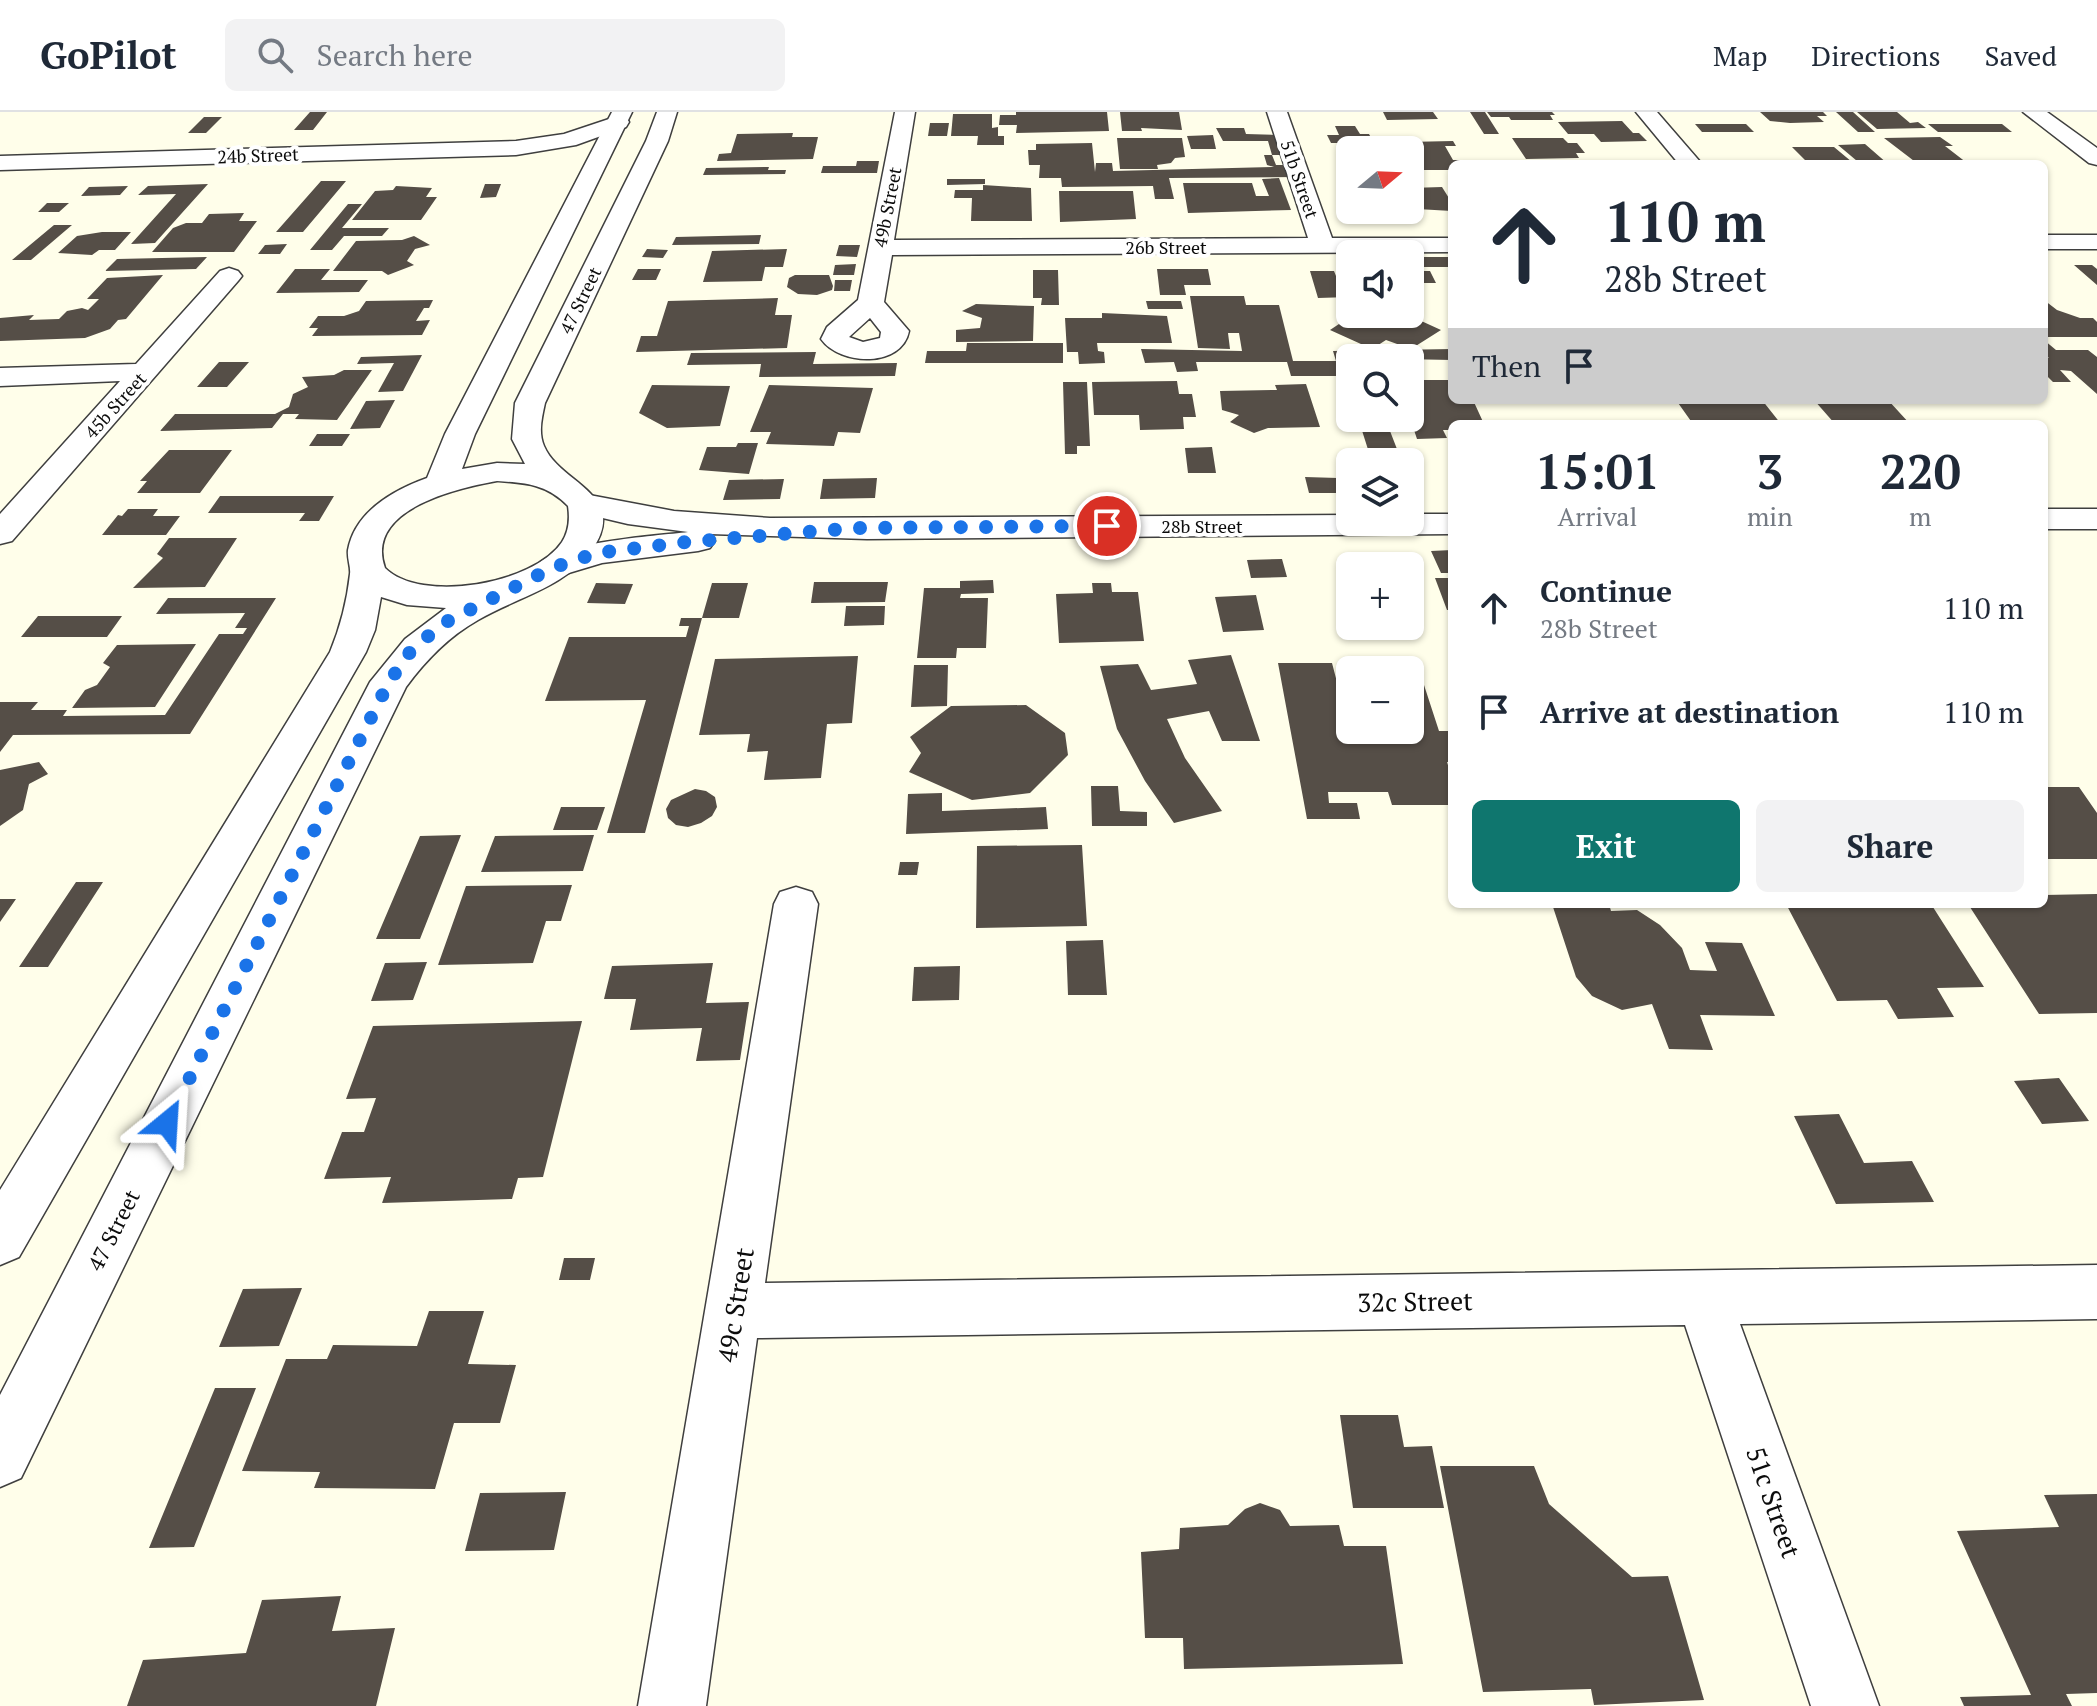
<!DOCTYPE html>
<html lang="en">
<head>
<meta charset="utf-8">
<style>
  :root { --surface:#fff; --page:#f2f2f3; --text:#1f2937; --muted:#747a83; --line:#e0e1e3; --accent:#0f766e }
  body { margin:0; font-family:"PT Serif",serif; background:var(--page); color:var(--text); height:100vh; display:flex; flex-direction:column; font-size:30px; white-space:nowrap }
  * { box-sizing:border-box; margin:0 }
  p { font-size:26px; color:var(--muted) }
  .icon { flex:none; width:44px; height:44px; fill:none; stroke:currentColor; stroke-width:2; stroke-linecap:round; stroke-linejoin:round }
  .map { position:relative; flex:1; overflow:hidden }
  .panel { position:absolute; left:1448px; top:308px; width:600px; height:488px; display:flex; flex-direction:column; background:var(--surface); border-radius:12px; box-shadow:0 2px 6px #0004 }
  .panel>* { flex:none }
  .guide { position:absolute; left:1448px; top:48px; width:600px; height:244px; border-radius:12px; box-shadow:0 2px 6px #0004; background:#fff; color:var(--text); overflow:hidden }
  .needle { width:52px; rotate:71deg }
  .fabs { position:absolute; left:1336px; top:24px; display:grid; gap:16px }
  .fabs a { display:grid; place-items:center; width:88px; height:88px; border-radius:12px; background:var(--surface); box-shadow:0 2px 6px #0004; font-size:40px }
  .pin { position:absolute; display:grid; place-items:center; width:68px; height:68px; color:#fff; margin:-34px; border:4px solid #fff; border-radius:50%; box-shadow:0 2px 8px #0007 }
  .me { position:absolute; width:88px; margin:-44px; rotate:27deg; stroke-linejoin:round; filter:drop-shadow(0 0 6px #0008) }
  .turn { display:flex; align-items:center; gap:28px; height:168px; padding:0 24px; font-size:36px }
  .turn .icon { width:104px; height:104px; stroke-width:2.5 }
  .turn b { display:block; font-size:56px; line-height:68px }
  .then { display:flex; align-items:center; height:76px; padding:0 24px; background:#0003; gap:16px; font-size:30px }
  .eta { display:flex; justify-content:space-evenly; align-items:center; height:136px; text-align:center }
  .eta b { font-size:48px; font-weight:600; line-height:56px }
  .action { display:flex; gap:16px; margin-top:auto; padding:16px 24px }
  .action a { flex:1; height:92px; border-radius:12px; background:var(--accent); color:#fff; font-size:32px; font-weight:600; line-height:92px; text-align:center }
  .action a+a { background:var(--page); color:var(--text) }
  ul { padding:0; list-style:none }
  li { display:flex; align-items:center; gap:24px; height:104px; padding:0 24px }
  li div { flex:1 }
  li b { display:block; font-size:30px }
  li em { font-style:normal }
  header { display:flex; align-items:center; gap:48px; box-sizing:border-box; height:112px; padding:0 40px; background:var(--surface); border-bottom:2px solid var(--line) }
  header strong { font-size:38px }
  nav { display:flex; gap:44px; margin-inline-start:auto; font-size:28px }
  .search { width:560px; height:72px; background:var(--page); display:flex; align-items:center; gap:20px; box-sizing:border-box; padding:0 28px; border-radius:12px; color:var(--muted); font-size:30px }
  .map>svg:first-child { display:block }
</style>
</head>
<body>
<header>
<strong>GoPilot</strong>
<div class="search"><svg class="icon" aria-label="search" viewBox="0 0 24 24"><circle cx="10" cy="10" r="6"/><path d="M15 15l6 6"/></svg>Search here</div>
<nav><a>Map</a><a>Directions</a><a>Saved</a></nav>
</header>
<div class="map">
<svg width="2097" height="1594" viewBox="0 0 2097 1594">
  <rect width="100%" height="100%" fill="#fffeea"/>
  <path fill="#554e47" d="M310,0h17l-14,18h-19z
    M1016,0h91l2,19 -93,2 1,-8h-18l1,-10h16z
    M1120,0h59l3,18 -41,-2 1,3h-20z
    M1383,0h50l5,7 -51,1z
    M1470,0h15l14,22h-15z
    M1487,0h65l3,3h-5l3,5h-42l-2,-3h-18z
    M1760,0h63l4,4h-10l7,6 -34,1 -20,-2z
    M1836,0h17l22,20h-17z
    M1857,0h40l13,11 8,-1 8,6 -49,1z
    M953,2h39v14l6,-1v9h6v9h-27l1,-9h-27z
    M204,5h18l-16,16h-18z
    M1622,9l11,12h6l8,8 -46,1 -7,-8h-26l-10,-12z
    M930,11h19l-2,13h-19z
    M1695,12h51l8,8h-52z
    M1928,12h74l10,8h-74z
    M1335,14h20l5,8h9l5,9h-43l-4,-8h12z
    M1216,16h28l2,6 37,1 7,20h-18l-4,-14h-45z
    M793,21l-1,4h26l-5,22 -96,2 2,-7 12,-1 6,-19z
    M1213,23l3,14h-25l-4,-13z
    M1940,25l13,9h-8l22,17 12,1h-61l-34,-26z
    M1117,26h65l3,19 -10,1 -4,5 -14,2 1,4h-38z
    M1512,26h51l5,5h9l8,10h-9l3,5 -53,1z
    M1376,27h30l1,3 46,-1 3,5h-11l8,14h14l2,4h-17v6h-42v-20h-29z
    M1092,31l3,29 1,-9h16l1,8 161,-4 -7,-2 -3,-10h8l4,10h16l5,12 -128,1 5,21h-19l-2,-13 -91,1 -1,-9h-22l1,-13h-11l-1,-15h8v-6z
    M1865,32l23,20h-73l-8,-2 -15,-15h42l18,15 5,-1 -19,-16z
    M857,49h22l-2,12h-56l2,-7h33z
    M769,55l-1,3h18l-1,4 -82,1 3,-7z
    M1279,66l12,32 -103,3 -5,-30h69l4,13h13l-7,-17z
    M947,67h38v5l-38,1z
    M321,69h25l-43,51h-27z
    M208,72l-53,59 -24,1 45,-50 -38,1 10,-9z
    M485,72h16l-5,13 -16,1z
    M983,73l48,3 1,33h-61l1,-23h-18l1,-8h28z
    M128,74l-8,9 -39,1 8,-9z
    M396,74l36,2 -6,9h11l-16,23h-69l23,-29 18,-1z
    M1442,75l10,16v8l-35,-2 -4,-7h5l-2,-3h-6v-11z
    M1059,79h74l3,28 -76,3z
    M47,91h22l-10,9h-21z
    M348,92h14l-20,24h47l-7,8h-38l-12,14h-22z
    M244,101l-5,8h18l-23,31h-82l21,-24 13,-5h16l7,-9z
    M54,113h18l-41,35h-19z
    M102,120h29l-16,18h-16l-7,5 -34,-2 19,-17z
    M761,123l-2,9 -87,1 4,-8z
    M414,124l16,9 -15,4 -8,12 7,4 -26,10 -6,-4h-49l23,-30 46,-1z
    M287,132l-7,10h-22l7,-9z
    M839,133h21l-3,12 -21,-1z
    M647,137l21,1 -5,8 -21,-1z
    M787,137l-4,18h-18l-3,14 -59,1 9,-31z
    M207,145l-11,12 -91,2 12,-12z
    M1410,145h42v10h-42z
    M856,152l-2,11h-21l2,-10z
    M2074,153h18l5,4v16z
    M295,157h35l-9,11h47l-9,12 -83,1z
    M638,157h23l-5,11h-24z
    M1157,157h51l3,16h-27l2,10h-26z
    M1033,158h25l1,35h-18l1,-7h-9z
    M1310,159h24l6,15h10v11l-32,1z
    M1410,159h20l6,12h-26z
    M163,163l-37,44 -8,1 -8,9 -25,9 -85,3v-23l34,-3 -5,5 30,-1 8,-8 15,-3 6,2 11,-11h-12l20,-21z
    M795,163h34l4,11 -1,4 -15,5 -19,-1 -11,-7 2,-9z
    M835,168h17l-2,11h-16z
    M1190,184h54l2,9h33l14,56h43l-3,-10 119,-2v11l-102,-2v3h-14l6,15h-51l-4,-14h-91l2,9 -21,1 -3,-10 -29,1 -4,-14 101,2 -3,-18h-11l2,16 -32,-1z
    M778,186l-3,17h17l-5,33 -151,4 5,-16h16l11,-35z
    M433,188l-4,8h-5l-8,13 14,-1 -8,15 -110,1 6,-8h-9l9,-12h26l15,-5 7,-10z
    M2044,188l13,10 23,8h13l4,4v15h-53z
    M1146,189h35l2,8h-35z
    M976,192l58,2 -1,35 -77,1v-12l24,-2 2,-10 -20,-7z
    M1102,201l65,3 5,27h-75l1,8 6,1 1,11 -26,1 -1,-12h-11l-2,-34h37z
    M1354,202h52l35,16 -30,19 -25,-9 -14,9 -42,-19z
    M2044,228l12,10h32l9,7v37l-26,-23 -11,-1 11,12h-18l-9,-9v-16l5,1 -5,-5z
    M967,231h96v20h-138l2,-12h39z
    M816,240l-3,12 84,-1 -2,13 -136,1 2,-13 -74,1 4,-12z
    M422,243l-19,36 -25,1 16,-29 -37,1 4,-7z
    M219,250h30l-22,25h-30z
    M344,258h28l-35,50 -42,-1 4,-5h-16l-11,14 -112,3 15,-17h100l14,-7 4,-13 15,-7 -6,-10 32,-2z
    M1410,268h42v20h21l11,24h-32v6h-9l4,8 -30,1 -3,-9 -24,1 12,31h-30l-14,-44h52z
    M1177,269l2,13h13l4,23h-13l1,12 -44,1 -1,-15h-45l-2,-33z
    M1063,270h24l3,64h-13v8h-12z
    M1306,272l14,43 -52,1 -14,5 -24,-11 9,-7 -17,-5 -2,-19 57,-1 -2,-5z
    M652,273l78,1 -10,40 -53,2 -28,-15z
    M769,273l104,3 -13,45 -22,-1 -4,14 -68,-2 5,-12h-21z
    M395,288l-15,28 -30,1 16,-28z
    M1676,288h86l19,24h-88z
    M1814,288h74l22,24h-75z
    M317,322h33l-8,12h-33z
    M738,331h20l-9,31 -50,-4 8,-23h29z
    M1212,335l4,26h-28l-3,-25z
    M169,338h63l-32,43h-63l10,-12h-7z
    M1305,365l33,1 4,15h-33z
    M877,366l-2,20 -55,1 3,-20z
    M784,367l-4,20 -57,1 6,-20z
    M220,384h114l-15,25h-20l6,-8h-97z
    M128,397h30l-5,7h27l-14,19h-64l16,-20 4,1z
    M169,426h68l-32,49 -72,1 30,-30 -6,-4z
    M1452,438v23h-11l-10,-22z
    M1282,447l5,18 -36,1 -4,-18z
    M1435,466h17v32h-5z
    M993,468l1,13 -33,1 -1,4h28l-2,50h-29l-1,10h-39l7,-70h36v-7z
    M814,470h74l-3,20 -74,1z
    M596,471l37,1 -8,20 -38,-1z
    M712,471h36l-9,35h-37z
    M1092,471h19l1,9h26l6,49 -85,2 -3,-49 37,-1z
    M1256,483l8,35 -41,2 -8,-35z
    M168,486h108l-86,136 -177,1 -13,17v-50h38l-7,8h36l-4,6 102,-1 54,-81h24l4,-6h-12l10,-15 -89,1z
    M846,494h39l-1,19 -40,1z
    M38,504h84l-15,21h-86z
    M681,506h21l-57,215h-38l39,-133 -101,1 24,-64h117l3,-11h-10z
    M196,532l-41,63 -83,1 13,-18 12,-5 13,-18 -7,-4 14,-18z
    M1231,543l29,86h-38l-13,-30 -42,8 18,39 37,53 -48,12 -29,-42 -28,-52 -17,-63 38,-2 13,26 46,-6 -9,-24z
    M858,544l-6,67 -25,1 -6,54 -57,2 4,-29 -21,1 3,-18 -51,1 16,-76z
    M1278,551h54l6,23h12v44h60v-45h14l15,46h13v31h-5l5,16v27h-60l-4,-13h-60l1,11h28l3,16h-53z
    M914,553h34l-1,41 -36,1z
    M1026,593l39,28 3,22 -38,38 -58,7 -63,-28 12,-19 -11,-16 41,-31z
    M39,650l9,12 -19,10 -6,26 -23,16v-56z
    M1091,674h27l2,25 27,1v14h-55z
    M2044,675h35l18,26v46h-53z
    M695,677l11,2 9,6 2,10 -5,9 -11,7 -13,4 -12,-2 -8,-7 -2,-9 5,-9z
    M942,681v18l104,-4 2,22 -142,5 2,-40z
    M561,695h44l-8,23h-44z
    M461,723l-41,104h-44l44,-103z
    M594,723l-11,36 -102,1 14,-36z
    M1082,733l5,81 -111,2 1,-82z
    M900,750h19l-2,13h-19z
    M76,770h27l-55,85h-29z
    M572,773l-11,36h-15l-13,42 -95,2 28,-79z
    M2097,782v119l-58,1 -71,-110h76v-9z
    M0,787h16l-16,23z
    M1552,792h57l2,7 26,-1 23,15 22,23 8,22 27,1 -12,-29 37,1 33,73 -75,-1 13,35 -44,-1 -17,-45 -30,6 -30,-14 -16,-19z
    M1786,792h145l53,83 -47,1 17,29 -56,2 -11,-19 -50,1z
    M1103,828l4,55h-39l-2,-54z
    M427,850l-14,38 -42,1 14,-38z
    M713,851l-7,40 43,-1 -9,58 -44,1 6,-33 -72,2 6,-31h-32l8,-33z
    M960,854l-1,34 -47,1 2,-34z
    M582,909l-39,156 -25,1 -6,21 -130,4 9,-26 -67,2 18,-47h22l12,-34 -30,1 27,-73z
    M2059,966l30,43 -47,3 -28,-43z
    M1839,1002l25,49 48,-2 22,41 -98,2 -42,-88z
    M564,1146h31l-5,22h-31z
    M302,1176l-23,58 -60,1 24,-58z
    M429,1199h55l-16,53 48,1 -16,58h-46l-19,66 -121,-1 6,-16 -78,-1 44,-112h41l6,-14 84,1z
    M215,1276h41l-62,159 -45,1z
    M1340,1303h58l6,32 28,-1 12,62h-91z
    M1440,1354h94l15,38 83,73 36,-1 36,124 -110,5 -3,-16 -108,3z
    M566,1380l-12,58 -89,1 15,-58z
    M2097,1382v199l-31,1 6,12h-108l-4,-9 71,-2 -74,-164 102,-4 -15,-32z
    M1260,1391l20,7 10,16 49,-1 5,21h42l17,118 -219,5 -1,-31h-38l-4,-86 38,-3 1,-21 48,-3 17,-16z
    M341,1484l-9,35 63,-3 -19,78h-249l16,-46 103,-7 16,-53z"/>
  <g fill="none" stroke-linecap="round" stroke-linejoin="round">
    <g stroke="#3f3f3f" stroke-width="3">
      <path id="minor" d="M895,0h20l-21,128 414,-2 -41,-126h20l45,126h120v14l-560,3 -8,47 25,29c-7,37 -69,35 -88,8l6,-12 31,-27zM870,206l11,14 -1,6 -17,4 -14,-5z
        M1636,0h21l45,52h-23z
        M2023,0h24l50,36v17l-8,-2z
        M618,4l8,1 3,5 -3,5 -50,18 -60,10 -516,15v-14l516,-15 48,-7z
        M2044,123h53v14h-53z
        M229,156l9,3 4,5 -4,5 -226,260 -12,3v-30l120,-133 -120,5v-18l136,-4 84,-93z
        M584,382l90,17 96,7 580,-3v7h60v-8h42v20l-585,5 -157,-5 5,7 -5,7 -12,3 -96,12 -50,15 -12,-3 -5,-7c17,-26 121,-32 153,-36l-60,-8 -55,-13 -5,-7 5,-7z
        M2044,397h53v20h-53z
        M796,775l16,5 6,12 -53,379 1332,-18v54l-357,5 139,382h-68l-126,-381 -928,13 -51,368h-68l136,-802 6,-12z"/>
    </g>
    <g stroke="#3f3f3f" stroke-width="3">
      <path id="tertiary" d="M612,0h20l-157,322 -13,35 35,-6 28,1 -13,-25 3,-36 131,-262 11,-29h20l-9,29 -123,262c-3,14 -7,29 -1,43 16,38 86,48 48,104 -26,37 -77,48 -114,70 -30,17 -52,40 -72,67l-385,791 -21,9v-92l370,-713 35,-43 41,-31 -39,-3 -26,-8 -6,33 -9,22 -347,605 -19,8v-75l330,-538c10,-24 17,-51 20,-78 1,-7 -3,-15 -2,-24 7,-39 46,-60 79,-72l18,-44zM497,369c29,2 50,3 71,25 2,13 1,25 -6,36 -28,42 -141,62 -177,26 -21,-59 73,-80 112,-87z"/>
    </g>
    <use href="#minor" fill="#fff" fill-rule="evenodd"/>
    <use href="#tertiary" fill="#fff" fill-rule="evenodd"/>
  </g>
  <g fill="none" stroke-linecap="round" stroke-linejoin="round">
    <path stroke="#1a73e8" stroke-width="14" stroke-dasharray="0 25.2" d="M167,1011l222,-441 21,-30 32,-28 110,-56 45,-15 90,-11 168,-14 252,-2"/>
  </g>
  <g text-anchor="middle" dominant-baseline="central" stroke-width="8" stroke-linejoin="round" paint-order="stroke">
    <g font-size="18" fill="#0c0c0c" stroke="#fff">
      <text transform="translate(258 43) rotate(-2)">24b Street</text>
      <text transform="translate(1300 67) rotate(71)">51b Street</text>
      <text transform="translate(887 95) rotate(-79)">49b Street</text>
      <text x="1166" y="135">26b Street</text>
      <text transform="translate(580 188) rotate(-64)">47 Street</text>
      <text transform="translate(115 293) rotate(-48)">45b Street</text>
      <text x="1202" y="414">28b Street</text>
    </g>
    <g font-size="22" fill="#0c0c0c" stroke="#fff">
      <text transform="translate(113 1118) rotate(-63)">47 Street</text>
    </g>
    <g font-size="26" fill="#0c0c0c" stroke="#fff">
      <text transform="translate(1415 1189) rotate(-1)">32c Street</text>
      <text transform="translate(735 1193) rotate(-81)">49c Street</text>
      <text transform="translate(1774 1390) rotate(71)">51c Street</text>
    </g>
  </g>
</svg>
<div class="fabs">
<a><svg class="needle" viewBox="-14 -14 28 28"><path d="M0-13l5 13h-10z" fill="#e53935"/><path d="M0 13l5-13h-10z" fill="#747a83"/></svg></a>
<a><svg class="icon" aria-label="sound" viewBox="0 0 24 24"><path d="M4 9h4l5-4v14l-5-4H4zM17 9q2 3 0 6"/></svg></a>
<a><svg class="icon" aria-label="search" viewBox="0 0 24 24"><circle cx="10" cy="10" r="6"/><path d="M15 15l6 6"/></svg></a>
<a><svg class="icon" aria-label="layers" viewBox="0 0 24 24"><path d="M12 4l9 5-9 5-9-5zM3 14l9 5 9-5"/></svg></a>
<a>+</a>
<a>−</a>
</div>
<div class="pin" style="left:1107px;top:414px;background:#d93025"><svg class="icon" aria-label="arrive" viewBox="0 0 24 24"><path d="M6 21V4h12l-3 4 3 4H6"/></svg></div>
<svg class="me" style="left:167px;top:1011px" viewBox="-20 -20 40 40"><path d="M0-17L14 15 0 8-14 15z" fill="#1a73e8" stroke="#fff" stroke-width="4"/></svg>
<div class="guide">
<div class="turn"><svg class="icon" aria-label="ahead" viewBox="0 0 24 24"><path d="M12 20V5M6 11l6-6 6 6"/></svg><div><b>110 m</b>28b Street</div></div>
<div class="then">Then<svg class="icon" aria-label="arrive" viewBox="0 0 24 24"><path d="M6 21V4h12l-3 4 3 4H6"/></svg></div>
</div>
<section class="panel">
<div class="eta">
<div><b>15:01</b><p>Arrival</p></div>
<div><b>3</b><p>min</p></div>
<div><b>220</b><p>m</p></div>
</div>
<ul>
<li><svg class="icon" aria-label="ahead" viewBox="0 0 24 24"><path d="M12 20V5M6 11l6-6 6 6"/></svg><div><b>Continue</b><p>28b Street</p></div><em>110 m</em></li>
<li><svg class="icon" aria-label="arrive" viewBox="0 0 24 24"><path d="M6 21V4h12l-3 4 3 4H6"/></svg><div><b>Arrive at destination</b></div><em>110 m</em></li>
</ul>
<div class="action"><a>Exit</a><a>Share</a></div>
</section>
</div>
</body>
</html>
